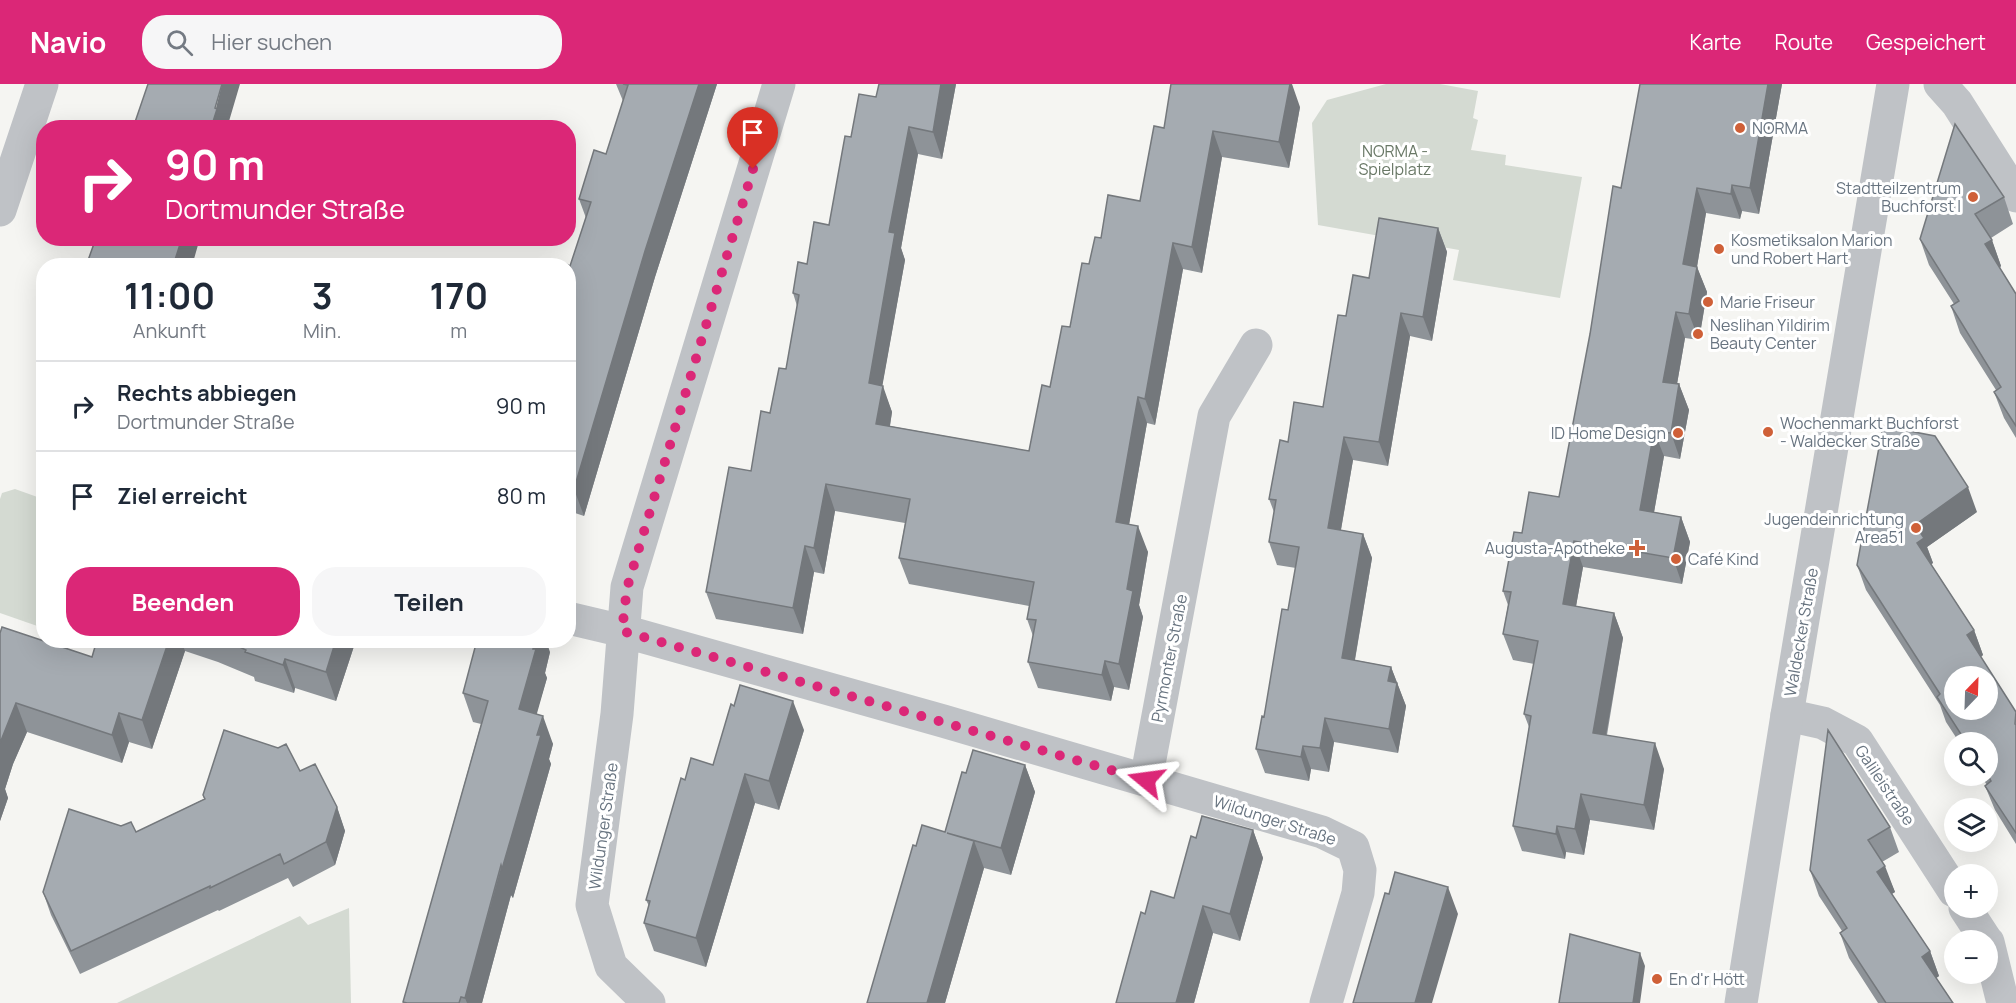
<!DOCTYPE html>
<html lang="de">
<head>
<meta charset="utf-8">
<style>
  :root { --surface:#fff; --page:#f6f6f7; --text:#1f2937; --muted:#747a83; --line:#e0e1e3; --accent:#db2777 }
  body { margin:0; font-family:Manrope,sans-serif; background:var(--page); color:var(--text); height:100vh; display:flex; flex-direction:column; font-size:22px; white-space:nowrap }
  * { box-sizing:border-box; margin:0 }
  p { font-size:20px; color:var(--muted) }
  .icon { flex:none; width:33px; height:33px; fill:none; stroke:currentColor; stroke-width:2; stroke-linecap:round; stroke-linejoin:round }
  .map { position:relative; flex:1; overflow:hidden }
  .side { position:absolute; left:36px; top:174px; width:540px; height:390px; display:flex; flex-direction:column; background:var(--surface); border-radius:24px; box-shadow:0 6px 24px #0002 }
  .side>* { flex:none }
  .top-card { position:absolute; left:36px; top:36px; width:540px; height:126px; border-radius:24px; box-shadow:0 6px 24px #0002; background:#db2777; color:#fff; overflow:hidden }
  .needle { width:39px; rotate:23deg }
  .controls { position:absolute; left:1944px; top:582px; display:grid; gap:12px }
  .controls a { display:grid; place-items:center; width:54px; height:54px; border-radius:50%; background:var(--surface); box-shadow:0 6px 24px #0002; font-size:30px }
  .pin { position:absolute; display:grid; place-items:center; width:51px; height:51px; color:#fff; margin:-62px -26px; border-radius:50% 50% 50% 0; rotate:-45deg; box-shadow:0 0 6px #0007 }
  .pin .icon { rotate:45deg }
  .me { position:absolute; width:66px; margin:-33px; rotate:286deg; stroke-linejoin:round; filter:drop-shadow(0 0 4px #0008) }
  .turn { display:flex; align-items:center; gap:21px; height:126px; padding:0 30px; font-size:27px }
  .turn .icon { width:78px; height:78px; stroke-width:2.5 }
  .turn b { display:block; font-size:42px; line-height:51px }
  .eta { display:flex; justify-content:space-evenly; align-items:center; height:102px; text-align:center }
  .eta b { font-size:36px; font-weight:700; line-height:42px }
  .action { display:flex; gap:12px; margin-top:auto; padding:12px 30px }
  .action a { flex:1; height:69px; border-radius:24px; background:var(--accent); color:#fff; font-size:24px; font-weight:700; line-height:69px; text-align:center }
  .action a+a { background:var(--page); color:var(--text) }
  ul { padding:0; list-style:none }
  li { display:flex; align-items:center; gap:18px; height:90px; padding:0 30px; border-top:2px solid var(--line) }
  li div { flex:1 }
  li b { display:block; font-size:22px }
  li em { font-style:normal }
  header { display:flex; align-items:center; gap:36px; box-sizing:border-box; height:84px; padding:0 30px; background:var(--accent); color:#fff }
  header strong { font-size:28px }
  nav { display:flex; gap:33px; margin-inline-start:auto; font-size:21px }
  .search { width:420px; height:54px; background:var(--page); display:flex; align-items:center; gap:15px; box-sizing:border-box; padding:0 21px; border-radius:24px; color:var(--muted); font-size:22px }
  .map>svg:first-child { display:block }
</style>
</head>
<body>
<header>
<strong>Navio</strong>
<div class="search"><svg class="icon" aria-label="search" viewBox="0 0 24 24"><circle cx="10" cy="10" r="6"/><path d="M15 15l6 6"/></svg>Hier suchen</div>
<nav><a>Karte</a><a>Route</a><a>Gespeichert</a></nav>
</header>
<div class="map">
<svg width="2016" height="919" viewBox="0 0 2016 919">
  <rect width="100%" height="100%" fill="#f5f5f2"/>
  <path fill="#d4dad2" d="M1386,0h54l38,7 -5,27 5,2 -7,30 35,5 -1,10 77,12 -22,121 -107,-18 6,-30 -141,-25 -6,-102 15,-23z
    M15,405l28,10v129l-43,-15v-114l2,-6z
    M349,824l2,95h-234l183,-87 8,9z"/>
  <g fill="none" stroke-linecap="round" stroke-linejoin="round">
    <path stroke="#bfc2c6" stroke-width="33" d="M1940,0l17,19 59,93
      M0,126l42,-126
      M568,534l55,13 320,90 379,111 31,15 7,23 -2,23 -32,110
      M1787,631l36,8 34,18 97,150
      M1146,696l68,-364 42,-71
      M1965,824l21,32
      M1988,858l15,61
      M649,919l-38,-37 -19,-61 25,-191 10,-127 152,-503"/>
    <path stroke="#bfc2c6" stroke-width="33" d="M1741,919l46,-288 106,-631"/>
  </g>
  <path fill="#8e9398" d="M616,0h101l-62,193 -71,239 -9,-3 -7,22v-269h2l16,-48 -7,-19 27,-45 17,-53z
    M956,0l-14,75 -24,-5 -17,94 4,12 -23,126 10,26 -2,14 139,25 41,-124 19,-63 12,-26 39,-37 24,-73 136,-21 -11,61 -67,-11 -20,116 -19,-4 -28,156 -8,-2 -18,101 19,28 -9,53 4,12 -14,73 -15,-3 -3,14 -73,-13 -10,-26 5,-26 -6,-17 2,-13 -120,-22 -10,-26 6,-35 -70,-12 -11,63 -10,-2 -11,62 -87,-15 -10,-27 45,-121 35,-102 11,-63 -4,-13 14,-29 22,-39 22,-88 25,-40z
    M1782,0l-23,130 -17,-3 -2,8 -34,-6 -9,54 10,25 -8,48 -14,-2 -8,46h2l10,26 -9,49 -16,-3 -10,56 27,5 9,25 -8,42 -99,-17 -7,39 38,7 9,25 -16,97 57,34 -10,61 -64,-10 -6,35 -18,-3 -1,7 -43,-8 -9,-25 16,-99 -5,-13 10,-50 -21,-4 -10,-26 5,-29 -5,-14 19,-58 37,-36 62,-309z
    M2004,113l9,27 -22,14 10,28 -1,2 16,26v144l-12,-20 -10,-26 2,-2 -36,-57 -9,-27 3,-2 -25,-39 -9,-26z
    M1438,144l9,24 -15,89 -22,-5 -22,130 -35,-6 -12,70 22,4 9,24 -17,102 36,7 15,39 -8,47 -64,-11 -5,30 -18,-3 -2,12 -44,-8 -9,-24 32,-139 8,-42 -19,-3 -8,-23 5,-30 -5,-13 19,-57 35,-35 23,-91 23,-38z
    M1977,428l-50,35 6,16 -2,1 43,66 9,25 -2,2 35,55v132l-21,-34 -10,-24 2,-1 -6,-9h7v-34h-29l-13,-20 -6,-17 -74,-115 -9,-25z
    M0,549l92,24 5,-17h259l-20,61 -41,-13 -1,5 -39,-12 -1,-4 -36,-15 -33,-11 -33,98 -23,-7 -7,21 -95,-31 -14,32 -8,25 3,9 -8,23z
    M550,568l-5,21 2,5 -11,36 17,30 -4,15 2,5 -38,134 -2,-3 -29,108h-79l78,-279 -8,-2 -10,-29z
    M804,646l-25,80 -24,-7 -49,164 -52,-16 -10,-28 5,-17 -3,-6 39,-120 28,-15z
    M1025,681l10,27 -24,83 -27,-7 -39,135h-78l49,-157 29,-14 21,-59z
    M300,687l37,36 8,24 -10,34 -42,22 -5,-9 -69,33 -1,-1 -138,64 -29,-59 -8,-23 93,-60 68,-33 -1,-4z
    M1890,743l9,25 -17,10 13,30 -3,2 38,57 9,25 -3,2 17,25h-75l-29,-45 -9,-25 2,-2 -23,-35 -9,-26z
    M1253,746l10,28 -23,83 -27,-8 -19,70h-78l29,-89 29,-16 22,-60z"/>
  <path fill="#74787c" d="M222,0h18l-13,44h-16z
    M699,0h18l-62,193 -71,239 -10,-27 71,-238z
    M941,0h15l-14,75 -9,-27z
    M1290,0h2l8,23 -11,61 -10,-26z
    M1768,0h14l-23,130 -9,-26z
    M909,43l9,27 -17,94 4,12 -27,150 -9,-27 20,-151z
    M1213,47l9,26 -20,116 -10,-26z
    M1732,101l10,26 -2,8 -9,-25z
    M1697,104l9,25 -13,77 -10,-26z
    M1438,144l9,24 -15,89 -9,-24z
    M182,154h18l-8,28h-19z
    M1992,156l9,26 -7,5 -9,-27z
    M1173,159l10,26 -28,156 -10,-26z
    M1697,183l10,25 -8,48 -10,-26z
    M1676,228l9,26 -12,69 -10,-25z
    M1401,229l9,23 -22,130 -9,-24z
    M1679,300l10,26 -9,49 -9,-26z
    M883,302l9,26 -6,38 -10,-26z
    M1138,313l9,26 -22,125 -9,-26z
    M1654,347l10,25 -14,79 -10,-25z
    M1344,353l9,23 -16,92 -9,-24z
    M826,400l9,27 -11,63 -10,-26z
    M1968,403l9,25 -50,35 6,16 -7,5 -9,-25 -2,-18z
    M568,410l7,19 -7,22z
    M1681,433l9,25 -8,42 -9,-26z
    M1138,442l10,26 -9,53 4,12 -14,73 -10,-26 8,-75z
    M1363,450l9,24 -21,124 -9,-24z
    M1574,457l9,26 -11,62 -9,-25z
    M805,462l9,26 -11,62 -10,-26z
    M1614,529l9,25 -21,120 -9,-25z
    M1974,546l9,25 -7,5 -9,-25z
    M169,556h12l4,11 -33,98 -10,-29z
    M336,556h20l-20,61 -10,-29z
    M535,556h11l4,12 -5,21 2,5 -17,60 -11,-29z
    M285,575l10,29 -1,5 -11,-28z
    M1105,577l9,26 -3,14 -9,-26z
    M1391,583l15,39 -8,47 -9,-24 -1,-48z
    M793,617l11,29 -25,80 -10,-29z
    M16,619l11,29 -14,32 -8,25 3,9 -8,23v-78z
    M119,629l10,29 -7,21 -10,-28z
    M543,632l10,28 -4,15 2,5 -38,134 -2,-3 -29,108h-15l-2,-5z
    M1325,634l9,24 -5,30 -9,-24z
    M1655,659l9,26 -10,61 -10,-25z
    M1303,662l8,23 -2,12 -8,-24z
    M1025,681l10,27 -24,83 -10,-27z
    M745,690l10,29 -49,164 -10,-29z
    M1581,710l9,26 -6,35 -9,-26z
    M337,723l8,24 -10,34 -9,-23z
    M1557,742l9,26 -1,7 -9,-25z
    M1253,746l10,28 -23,83 -10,-27z
    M974,757l10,27 -39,135h-18z
    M1885,782l10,26 -9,5 -9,-25z
    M1448,803l10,27 -26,89h-17z
    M1203,822l10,27 -19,70h-18z
    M1930,867l9,25 -8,6 -9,-25z
    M1640,869l5,13 -5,37h-7z"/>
  <path fill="#a5abb1" stroke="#74787c" stroke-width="1.5" fill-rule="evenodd" d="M148,0h74l-7,24 2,1 -6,19h-78z
    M623,0h76l-54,167 -71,238 -6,-2v-221h-5l1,-3 6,3 21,-64 -12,-3 15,-49 12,4 22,-69z
    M879,0h62l-8,48 -24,-5 -20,105 6,1 -26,150 14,3 -7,38 153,27 13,-66 8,2 12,-61 8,1 12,-64 7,1 6,-27 6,1 7,-43 32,6 14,-75 10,2 7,-44h119l-11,58 -66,-11 -21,116 -19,-4 -28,156 -7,-2 -22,125 22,4 -11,63 6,2 -14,73 -14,-3 -3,14 -74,-13 8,-42 -9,-1 7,-37 -135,-24 11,-59 -84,-15 -12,64 -9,-2 -12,62 -87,-16 23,-125 22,4 10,-60 9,2 9,-45 7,1 13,-74 -6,-2 5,-31 9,2 7,-42 15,3 16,-89 6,1 8,-43 17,3z
    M1640,0h128l-18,104 -18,-3 -1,9 -34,-6 -14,76 14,3 -8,47 -13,-2 -13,70 16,2 -8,49 -17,-2 -14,79 41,7 -8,41 -99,-17 -11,63 51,9 -21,120 62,10 -11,62 -63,-11 -6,35 -18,-3 -1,8 -43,-8 18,-110 -7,-2 14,-73 -35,-7 8,-42 -8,-1 11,-59 8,1 7,-41 30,5 31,-163 23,-148 8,2z
    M1955,40l49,73 -29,17 17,26 -7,4 31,50v132l-22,-34 7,-5 -50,-81 8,-5 -39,-62z
    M1379,134l59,10 -15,89 -22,-4 -22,129 -35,-5 -16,91 35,6 -21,124 49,9 -3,14 9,2 -8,46 -64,-11 -5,30 -17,-2 -2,11 -45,-8 6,-33 2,1 18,-108 6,1 11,-63 -30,-5 7,-42 -7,-1 11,-59 8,2 6,-40 29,5 15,-92 8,1 7,-41 16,3z
    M96,154h86l-9,28h-87z
    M1883,342l52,10 33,51 -53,38 9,13 -7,5 57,87 -7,5 49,77 -1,12 1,1v108l-31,-47 6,-5 -3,-6v-33h-22l-29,-45 3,-3 -83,-129zM1954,592h34v34h-34z
    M2,543l90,30 5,-17h72l-27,80 -23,-7 -7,22 -96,-32 -16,40v-110z
    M225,556h111l-10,32 -41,-13 -2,6 -38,-13 1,-2z
    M477,556h58l-2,9h3l-17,60 24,7 -6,19h4l-39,134 -1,-4 -36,133 -4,-1 -2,6h-52l-4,-1 85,-301 -25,-8z
    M740,601l53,16 -24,80 -24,-7 -49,164 -52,-15 6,-22 -4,-1 35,-122 4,2 6,-22 22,7 18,-61 3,2z
    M224,646l54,18 8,-4 14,27 15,-7 22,43 -11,35 -42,22 -4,-10 -70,34v-2l-139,65 -28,-59 26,-83 52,17 10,-4 5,10 69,-33 -2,-4z
    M1828,646l62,97 -22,13 17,26 -8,6 53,79 -8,6 31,46h-67l-46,-70 7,-5 -37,-58z
    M973,666l52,15 -24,83 -54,-15 27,8 -47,162h-60l46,-158 3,1 6,-21 23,7 17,-60 4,1z
    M1202,732l51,14 -23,84 -27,-8 -27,97h-60l25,-91 4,2 6,-23 23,7 17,-62 5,2z
    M1395,788l53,15 -33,116h-62l32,-110 4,1z
    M1570,850l70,19 -7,50h-74z"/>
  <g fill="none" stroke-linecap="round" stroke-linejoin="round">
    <path stroke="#db2777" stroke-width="10" stroke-dasharray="0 18" d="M753,85l-126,419 -5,43 524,149"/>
  </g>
  <g fill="#cf6038" stroke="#fff" stroke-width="2">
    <circle cx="1740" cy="44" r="6"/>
    <circle cx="1973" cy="113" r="6"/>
    <circle cx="1719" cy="165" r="6"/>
    <circle cx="1708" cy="218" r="6"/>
    <circle cx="1698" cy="250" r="6"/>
    <circle cx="1768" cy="348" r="6"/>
    <circle cx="1678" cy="349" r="6"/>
    <circle cx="1916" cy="444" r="6"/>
    <path d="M1634 455h6v6h6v6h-6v6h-6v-6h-6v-6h6z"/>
    <circle cx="1676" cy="475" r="6"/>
    <circle cx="1657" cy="895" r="6"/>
  </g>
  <g text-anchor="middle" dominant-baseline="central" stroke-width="6" stroke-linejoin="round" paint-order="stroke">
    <g font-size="16" fill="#687480" stroke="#fff" text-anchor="start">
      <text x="1752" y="44">NORMA</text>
      <text x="1961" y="104" text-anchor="end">Stadtteilzentrum<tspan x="1961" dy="18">Buchforst I</tspan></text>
      <text x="1731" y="156">Kosmetiksalon Marion<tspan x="1731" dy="18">und Robert Hart</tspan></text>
      <text x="1720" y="218">Marie Friseur</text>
      <text x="1710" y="241">Neslihan Yildirim<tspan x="1710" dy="18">Beauty Center</tspan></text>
      <text x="1780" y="339">Wochenmarkt Buchforst<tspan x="1780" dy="18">- Waldecker Straße</tspan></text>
      <text x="1666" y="349" text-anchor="end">ID Home Design</text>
      <text x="1904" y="435" text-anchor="end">Jugendeinrichtung<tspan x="1904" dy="18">Area51</tspan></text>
      <text x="1625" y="464" text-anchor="end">Augusta-Apotheke</text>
      <text x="1688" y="475">Café Kind</text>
      <text x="1669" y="895">En d'r Hött</text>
    </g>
    <g font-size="16" fill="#697866" stroke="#fff">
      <text x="1395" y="67">NORMA -<tspan x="1395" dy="18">Spielplatz</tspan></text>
    </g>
    <g font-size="16" fill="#687480" stroke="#fff">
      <text transform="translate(1801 548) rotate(-80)">Waldecker Straße</text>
      <text transform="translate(1169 574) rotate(-79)">Pyrmonter Straße</text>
      <text transform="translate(1885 701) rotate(56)">Galileistraße</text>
      <text transform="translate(1275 736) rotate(18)">Wildunger Straße</text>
      <text transform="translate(603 742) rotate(-82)">Wildunger Straße</text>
    </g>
  </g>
</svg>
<div class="controls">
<a><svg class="needle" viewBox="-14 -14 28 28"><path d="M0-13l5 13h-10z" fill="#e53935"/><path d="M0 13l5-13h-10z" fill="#747a83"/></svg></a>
<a><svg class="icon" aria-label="search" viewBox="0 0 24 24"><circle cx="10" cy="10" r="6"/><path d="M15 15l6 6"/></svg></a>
<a><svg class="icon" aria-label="layers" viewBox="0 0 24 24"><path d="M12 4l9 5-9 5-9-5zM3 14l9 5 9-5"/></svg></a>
<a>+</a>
<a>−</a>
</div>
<div class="pin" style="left:753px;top:85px;background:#d93025"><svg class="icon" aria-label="arrive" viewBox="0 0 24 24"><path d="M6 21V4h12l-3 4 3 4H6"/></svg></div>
<svg class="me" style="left:1146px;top:696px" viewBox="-20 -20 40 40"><path d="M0-17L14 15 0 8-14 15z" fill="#db2777" stroke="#fff" stroke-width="4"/></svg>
<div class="top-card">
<div class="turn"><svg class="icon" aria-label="right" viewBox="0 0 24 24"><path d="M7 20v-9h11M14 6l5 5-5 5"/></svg><div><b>90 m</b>Dortmunder Straße</div></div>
</div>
<section class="side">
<div class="eta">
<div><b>11:00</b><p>Ankunft</p></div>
<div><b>3</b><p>Min.</p></div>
<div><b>170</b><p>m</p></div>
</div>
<ul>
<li><svg class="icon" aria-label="right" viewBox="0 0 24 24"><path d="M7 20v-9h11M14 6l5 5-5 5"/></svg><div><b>Rechts abbiegen</b><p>Dortmunder Straße</p></div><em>90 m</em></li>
<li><svg class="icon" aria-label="arrive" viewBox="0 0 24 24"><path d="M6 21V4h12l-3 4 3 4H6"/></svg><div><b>Ziel erreicht</b></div><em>80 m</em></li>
</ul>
<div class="action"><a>Beenden</a><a>Teilen</a></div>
</section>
</div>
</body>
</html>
